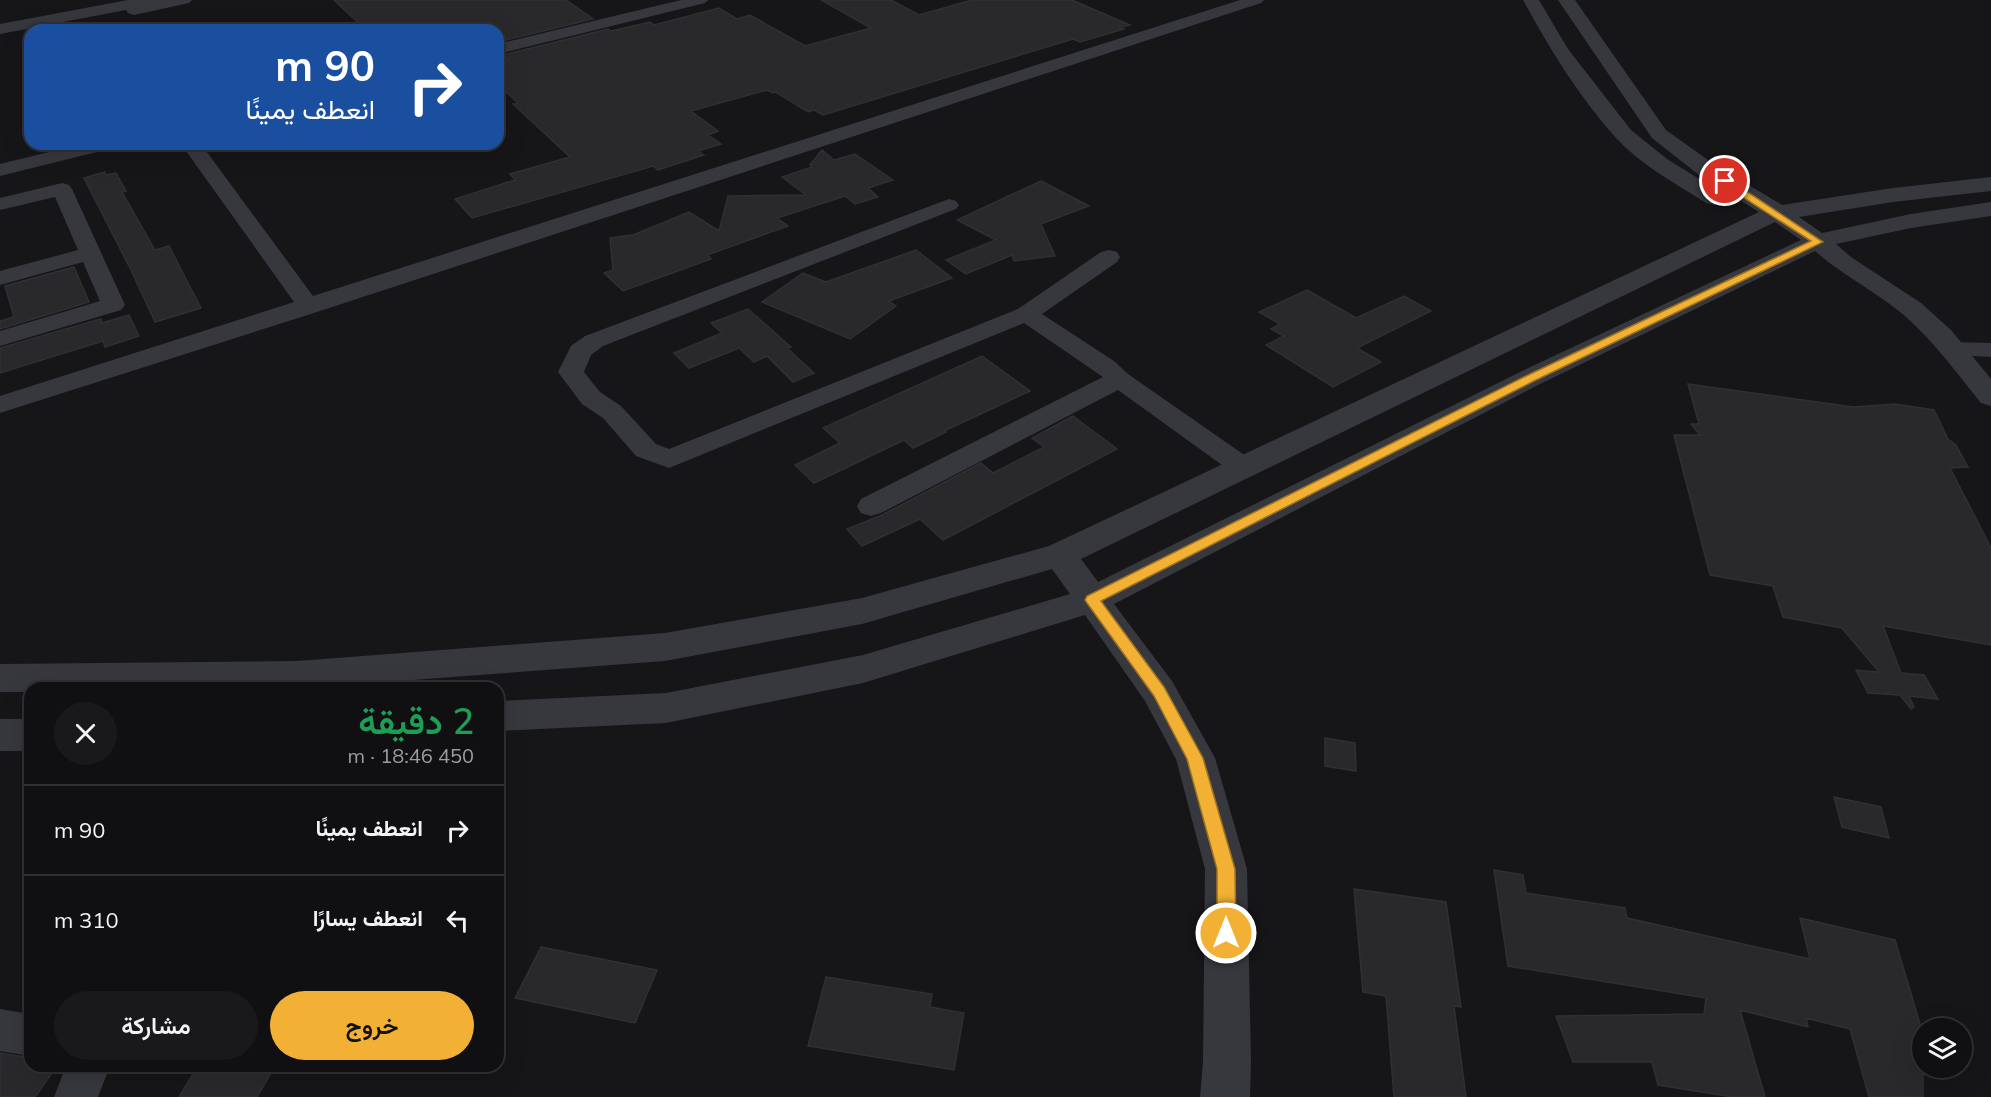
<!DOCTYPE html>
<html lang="ar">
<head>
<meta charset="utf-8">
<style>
  :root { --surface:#101012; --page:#19191b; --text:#f1f3f6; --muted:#9c9d9f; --line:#303032; --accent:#f2b134 }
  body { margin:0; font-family:Mulish,Vazirmatn,sans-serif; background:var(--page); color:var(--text); direction:rtl; height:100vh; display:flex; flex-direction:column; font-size:22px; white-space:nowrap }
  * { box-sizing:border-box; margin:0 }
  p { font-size:20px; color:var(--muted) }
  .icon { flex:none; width:33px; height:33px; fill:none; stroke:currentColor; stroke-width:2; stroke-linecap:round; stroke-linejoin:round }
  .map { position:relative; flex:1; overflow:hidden; direction:ltr }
  .panel { position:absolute; left:24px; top:682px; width:480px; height:390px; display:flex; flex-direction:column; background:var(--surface); border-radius:18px; box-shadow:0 6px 24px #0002,0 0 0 2px var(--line); direction:rtl }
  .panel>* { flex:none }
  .hud { position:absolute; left:24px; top:24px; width:480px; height:126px; border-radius:18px; box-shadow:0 6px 24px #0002,0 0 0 2px var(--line); direction:rtl; background:#1a4fa0; color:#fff; overflow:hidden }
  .buttons { position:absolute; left:1912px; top:1018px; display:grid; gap:12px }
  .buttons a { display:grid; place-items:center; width:60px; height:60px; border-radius:50%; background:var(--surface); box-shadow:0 6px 24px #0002,0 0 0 2px var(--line); font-size:30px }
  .pin { position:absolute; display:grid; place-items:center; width:51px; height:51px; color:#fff; margin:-26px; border:3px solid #fff; border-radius:50%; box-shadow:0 2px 6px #0007 }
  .me { position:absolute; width:66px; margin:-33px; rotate:0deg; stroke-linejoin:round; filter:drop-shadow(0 0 4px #0008) }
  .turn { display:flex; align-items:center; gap:21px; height:126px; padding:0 30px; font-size:27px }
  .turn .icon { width:78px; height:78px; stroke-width:2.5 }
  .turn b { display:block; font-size:42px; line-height:51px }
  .round { display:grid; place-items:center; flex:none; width:63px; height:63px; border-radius:32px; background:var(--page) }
  .head { display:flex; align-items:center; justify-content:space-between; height:102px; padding:0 30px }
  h1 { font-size:36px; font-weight:600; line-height:45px; color:#1e9e55 }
  .primary-button { display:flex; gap:12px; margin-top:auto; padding:12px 30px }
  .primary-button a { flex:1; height:69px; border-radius:36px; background:var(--accent); color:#111; font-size:24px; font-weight:600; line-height:69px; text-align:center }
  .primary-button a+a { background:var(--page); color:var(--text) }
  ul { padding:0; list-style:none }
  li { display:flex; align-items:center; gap:18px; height:90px; padding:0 30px; border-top:2px solid var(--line) }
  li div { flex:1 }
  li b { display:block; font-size:22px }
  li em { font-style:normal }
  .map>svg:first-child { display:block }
</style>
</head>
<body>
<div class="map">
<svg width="1991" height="1097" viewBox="0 0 1991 1097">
  <rect width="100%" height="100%" fill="#161618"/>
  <path fill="#29292c" stroke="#303034" stroke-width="1.5" d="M334,0h232l27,19 -95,23v-12h-24l-3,-3 -14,3h-91z
    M821,0h70l28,15 53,-15h100l58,25 -10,2 4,2 -44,13 -7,-3 -250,76 -9,-5 -6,2 -32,-20 -3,1 -6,-3 -76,21 27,20 -10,4 13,9 -23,7 6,4 -46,15 -5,-4 -181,52 -17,-19 60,-19 -5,-6 60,-17 -57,-53 5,-1 -20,-19v-21l11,-3 -6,-5 105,-26 3,2 39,-9 4,3 65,-17 18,11 13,-4 55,31 66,-18z
    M822,150l12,10 21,-6 38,26 -25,8 10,9 -23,7 -10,-8 -68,22 11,8 -81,29 4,4 -88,32 -19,-18 9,-3 -3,-32 23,-3 56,-23 30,19 9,-35 78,-1 -24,-18 30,-10 -2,-2z
    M105,172l1,3 10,-2 10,18 -4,1 33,58 14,-4 32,62 -46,14 -24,-52 -47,-92z
    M1041,181l48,25 -48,18 14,32 -41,5 -2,-6 -46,19 -20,-14 50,-20 -39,-20z
    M916,250l36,28 -63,23 7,5 -46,33 -88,-37 41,-29 23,9z
    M74,267l15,35 -89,27v-8l14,-4 -9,-31z
    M1307,290l49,28 48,-22 27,15 -74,37 24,14 -48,25 -67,-42 18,-9 -13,-7 9,-5 -21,-12z
    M748,309l43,38 -4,1 27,25 -21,9 -26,-26 -13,6 -15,-14 -50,20 -15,-15 48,-20 -11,-10z
    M129,315l10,21 -34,11 -2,-6 -103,32v-25l97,-28 4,-1 1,4z
    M982,356l48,35 -86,40 2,1 -33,16 -9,-8 -90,43 -19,-18 45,-22 -17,-15z
    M1688,384l165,23 42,-3 39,6 14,29 8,6 12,22 -18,1 41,80v97l-108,-19 18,47 23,2 14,24 -29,-3 5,11 -3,2 -11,-14 -32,-2 -12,-23 23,2 -37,-44 -59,-11 -10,-31 -63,-11 -36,-140h26l-9,-11h8z
    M1073,416l44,33 -174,91 -23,-21 -58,27 -15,-17 35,-14 99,-52 12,10 51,-26 -12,-9z
    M1325,738l30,5 1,28 -31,-5z
    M1834,797l47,10 8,31 -47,-11z
    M1494,870l29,5 3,18 99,15 2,10 183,41 -10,-41 95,22 28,94v63h-54l-19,-68 -44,-11 2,9 -68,-17 25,87h-32l-75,-12 -6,-23h-79l-17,-46 148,-2 2,-16 -198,-32z
    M1354,889l92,13 15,105 -7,-1 12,91h-72l-8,-101 -23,-4z
    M541,947l116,23 -22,53 -120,-25z
    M826,977l106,17 -2,13 34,6 -10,57 -146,-24z
    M0,1053l30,5v8h27l-22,31h-35z
    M198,1066h77l-18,31h-78z"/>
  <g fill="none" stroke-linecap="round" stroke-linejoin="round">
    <path fill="#37383d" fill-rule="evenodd" d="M128,0h64l-3,3 -55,12 -6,-2 -2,-3 -126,24v-10z
      M681,0h27l-3,3 -207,51v-10z
      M1240,0h24l-3,3 -944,309 -317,101v-17l294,-94 -113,-158h20l112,152z
      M82,144h34l-3,4 -113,28v-12z
      M62,183l7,2 3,4 53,116 -4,5 -121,36v-15l100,-30 -17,-39 -83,23v-14l78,-21 -23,-53 -55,13v-12z
      M949,199l7,2 3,4 -3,4 -353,137 -12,9 -7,17 16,20 21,14 35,38 13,5 349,-140 83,-57 8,-2 8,2 3,5 -3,5 -75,52 72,47 14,13 125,87 4,6 -4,6 -10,3 -10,-3 -115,-83 -237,123 -10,3 -10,-3 -4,-7 4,-7 242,-122 -79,-54 -355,145 -33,-12 -33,-38 -21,-14 -24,-32 13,-26 14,-10z
      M1952,342l39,1v14l-48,-3 -3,-5 3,-5z
      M0,1009l30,5v42l-30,-5z
      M66,1066h44l-12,31h-44z"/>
    <path fill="#37383d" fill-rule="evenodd" d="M1523,0h16l29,49 63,81 36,29 55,34 3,5 -3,5 -8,2 -8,-2c-31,-20 -65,-38 -90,-65 -37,-41 -67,-90 -93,-138z
      M1558,0h17l91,130 49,35 67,40 111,-17 98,-11v14l-98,11 -94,15 23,16 89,-19 80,-12v14l-80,12 -75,16 15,13 70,46 30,27 40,49v27l-10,-3c-24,-30 -47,-61 -76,-87 -28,-24 -62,-40 -90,-65l-275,133 -426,220 58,77 43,77 32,111 4,193 -1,35h-50l3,-35 2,-193 -29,-110 -31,-58 -60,-86 -222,68 -197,40 -168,8v-30l168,-8 197,-38 207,-61 -18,-25 -190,55 -197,37 -359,27h-276v4h-30v-28l297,-3 368,-28 197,-35 187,-52 710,-334 -60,-37 -47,-37zM1775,222l26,18 -281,132 -422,210 -17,-23z
      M0,719h30v32h-30z"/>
  </g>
  <path fill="#f2b134" stroke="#9d7322" stroke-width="1.5" d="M1721,179h7l95,63 -289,139 -433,220 63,86 39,71 32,111 1,64 -3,6 -7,3 -6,-3 -3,-6v-64l-30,-110 -33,-63 -67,-93 -2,-3 2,-4 439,-220 285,-135 -90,-58z"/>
</svg>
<div class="buttons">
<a><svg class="icon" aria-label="layers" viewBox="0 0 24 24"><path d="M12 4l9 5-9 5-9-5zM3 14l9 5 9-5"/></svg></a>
</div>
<div class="pin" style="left:1725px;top:181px;background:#d93025"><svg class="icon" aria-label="arrive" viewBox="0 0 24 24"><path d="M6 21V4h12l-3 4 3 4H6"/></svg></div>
<svg class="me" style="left:1226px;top:933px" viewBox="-20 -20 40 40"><circle r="17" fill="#f2b134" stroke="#fff" stroke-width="3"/><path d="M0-11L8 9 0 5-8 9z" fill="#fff"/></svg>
<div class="hud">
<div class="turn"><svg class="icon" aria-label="right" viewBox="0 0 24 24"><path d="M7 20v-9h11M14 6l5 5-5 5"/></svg><div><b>90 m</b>انعطف يمينًا</div></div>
</div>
<section class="panel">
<div class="head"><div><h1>2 دقيقة</h1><p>450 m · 18:46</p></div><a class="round"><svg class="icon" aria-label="close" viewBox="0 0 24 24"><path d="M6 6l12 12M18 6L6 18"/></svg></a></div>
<ul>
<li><svg class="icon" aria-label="right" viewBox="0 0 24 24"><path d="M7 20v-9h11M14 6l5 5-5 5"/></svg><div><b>انعطف يمينًا</b></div><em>90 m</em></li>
<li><svg class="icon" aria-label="left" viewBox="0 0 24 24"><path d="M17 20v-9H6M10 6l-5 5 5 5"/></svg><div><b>انعطف يسارًا</b></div><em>310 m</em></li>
</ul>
<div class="primary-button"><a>خروج</a><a>مشاركة</a></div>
</section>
</div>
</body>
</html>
